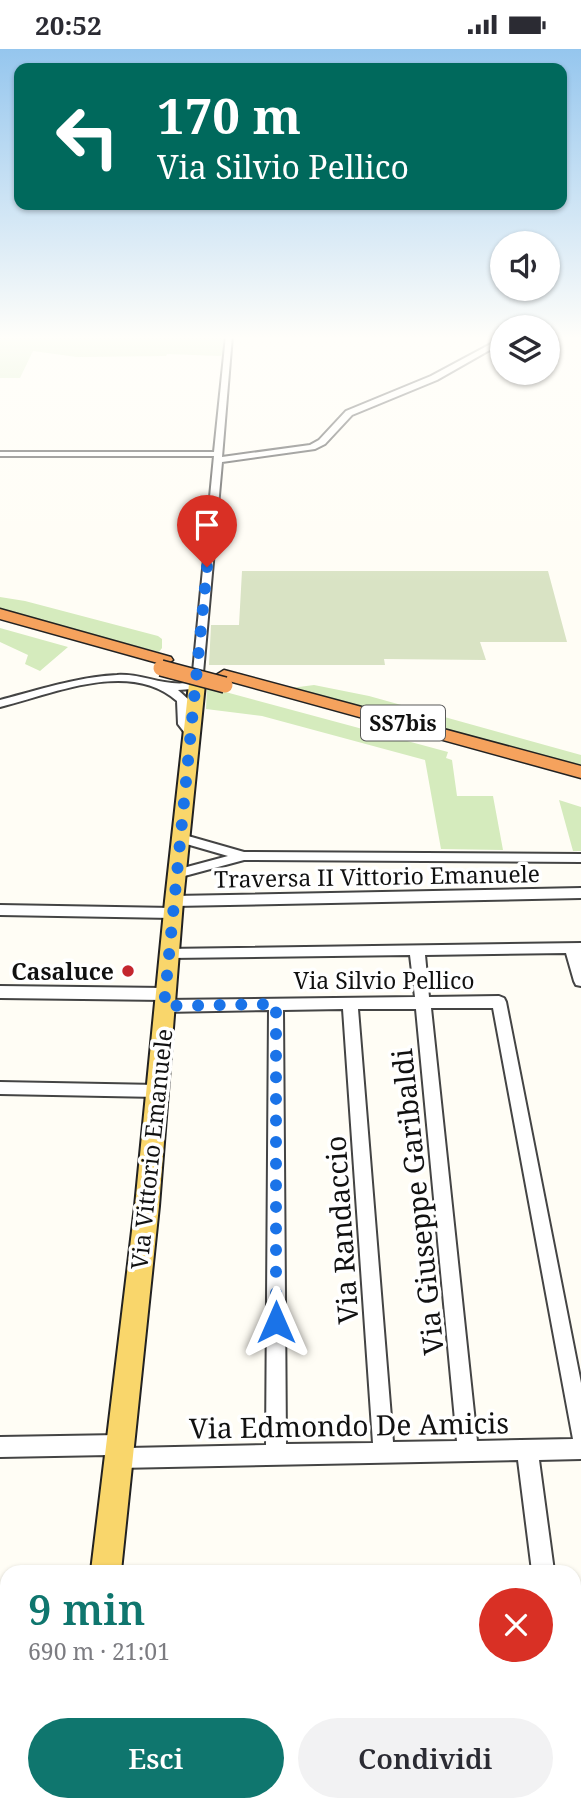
<!DOCTYPE html>
<html lang="it">
<head>
<meta charset="utf-8">
<style>
  :root { --surface:#fff; --page:#f2f2f3; --text:#2b2b33; --muted:#7c7c81; --accent:#0f766e }
  body { margin:0; font-family:"Noto Serif",serif; background:var(--page); color:var(--text); height:100vh; display:flex; flex-direction:column; font-size:26px; white-space:nowrap }
  * { box-sizing:border-box; margin:0 }
  p { font-size:23px; color:var(--muted) }
  .icon { flex:none; width:38px; height:38px; fill:none; stroke:currentColor; stroke-width:2; stroke-linecap:round; stroke-linejoin:round }
  .map { position:relative; flex:1; overflow:hidden }
  .side { position:absolute; left:0px; top:1516px; width:581px; height:247px; display:flex; flex-direction:column; background:var(--surface); border-radius:21px 21px 0 0; box-shadow:0 2px 5px #0004 }
  .side>* { flex:none }
  .hud { position:absolute; left:14px; top:14px; width:553px; height:147px; border-radius:14px; box-shadow:0 2px 5px #0004; background:#00695c; color:#fff; overflow:hidden }
  .controls { position:absolute; left:490px; top:182px; display:grid; gap:14px }
  .controls a { display:grid; place-items:center; width:70px; height:70px; border-radius:50%; background:var(--surface); box-shadow:0 2px 5px #0004; font-size:35px }
  .pin { position:absolute; display:grid; place-items:center; width:60px; height:60px; color:#fff; margin:-72px -30px; border-radius:50% 50% 50% 0; rotate:-45deg; box-shadow:0 0 7px #0007 }
  .pin .icon { rotate:45deg }
  .me { position:absolute; width:77px; margin:-38px; rotate:0deg; stroke-linejoin:round; filter:drop-shadow(0 0 5px #0008) }
  .turn { display:flex; align-items:center; gap:24px; height:147px; padding:0 28px; font-size:32px }
  .turn .icon { width:91px; height:91px; stroke-width:2.5 }
  .turn b { display:block; font-size:49px; line-height:60px }
  .round { display:grid; place-items:center; flex:none; width:74px; height:74px; border-radius:37px; background:var(--page) }
  .headline { display:flex; align-items:center; justify-content:space-between; height:119px; padding:0 28px }
  h1 { font-size:42px; font-weight:600; line-height:52px; color:var(--accent) }
  .primary-button { display:flex; gap:14px; margin-top:auto; padding:14px 28px }
  .primary-button a { flex:1; height:80px; border-radius:42px; background:var(--accent); color:#fff; font-size:28px; font-weight:600; line-height:80px; text-align:center }
  .primary-button a+a { background:var(--page); color:var(--text) }
  .status { display:flex; justify-content:space-between; align-items:center; height:49px; padding:0 35px; background:var(--surface); direction:ltr }
  .status svg { height:19px; fill:currentColor }
  .map>svg:first-child { display:block }
</style>
</head>
<body>
<div class="status"><b>20:52</b><svg viewBox="0 0 49 12"><path d="M0 12V9h3v3zM5 12V6h3v6zM10 12V3h3v9zM15 12V0h3v12zM26 1h20v11H26zM47 4h2v5h-2z"/></svg></div>
<div class="map">
<svg width="581" height="1762" viewBox="0 0 581 1762">
  <rect width="100%" height="100%" fill="#fffdf5"/>
  <path fill="#d5ebbd" d="M0,287h224l-1,19 -3,1 -53,-2 -1,2 -89,1 -44,-6 -13,27h-20z
    M0,548l25,4 133,35 4,3v9l-3,4 -159,-42z
    M0,579l68,19 -28,24 -15,-7 3,-9 -28,-13z
    M314,636l55,11 212,59v12l-290,-79z
    M207,638l241,65 -2,6 6,2 5,36h36l10,54 -62,-1 -16,-89 -163,-44 -56,-7z
    M559,751l22,7v44h-8z"/>
  <path fill="#d9e3c4" d="M242,522h306l19,71h-87l6,18 -102,-1 1,6h-176l2,-40h28z"/>
  <g fill="none" stroke-linecap="round" stroke-linejoin="round">
    <g stroke="#444" stroke-width="4">
      <path id="minor" d="M226,287h6l-10,121 88,-12 9,-5 27,-29 85,-35 69,-37 2,-1v5l-65,37 -85,35 -27,29 -10,5 -93,13 -20,222 -10,5 -14,1 11,10 1,24 8,11 -2,2h-8l-10,-13 -1,-23c-47,-42 -124,-7 -177,6v-7c38,-10 77,-23 117,-25 25,-2 50,13 75,7l22,-226h-214v-4h214z
        M181,785l63,18 337,2v8l-337,-2 -67,18 -5,-1 -2,-3 2,-3 56,-15 -52,-15 -1,-3z
        M581,839v10l-407,8 -7,-5 7,-5z
        M0,856l173,3 7,5 -7,5 -173,-3z
        M581,894v43l-5,-1 -2,-4 -8,-28 -141,2 4,42 70,-1 5,2 2,4 75,381v76l-42,1 15,111h-22l-14,-111 -400,8 -7,-3 -2,-10 -109,2v-20l119,-2 7,3 2,10 138,-3 3,-435 -105,2 -5,-2 -2,-4 2,-4 5,-2 251,-3 -5,-42 -240,3 -5,-1 -2,-4 2,-4zM431,959h62l80,431 -96,2zM343,960l30,434 -87,1 -3,-434zM358,960h58l41,432 -64,1z
        M0,937l165,2 5,2 2,4 -2,4 -5,2 -165,-2z
        M0,1033l158,3 6,1 2,5 -2,5 -6,1 -158,-3z
        M7,1681v24l-7,1v-24z
        M574,1743l7,4v15h-20l-1,-7h14z"/>
    </g>
    <g stroke="#222" stroke-width="4">
      <path id="major" d="M197,630l8,5 -22,217 -24,305 -38,365h-30l44,-365 30,-305 24,-217z
        M75,1755h34v7h-34z"/>
    </g>
    <g stroke="#222" stroke-width="3">
      <path id="highway" d="M0,560l171,48 2,3 -8,5 -165,-46z
        M224,621l357,96v12l-363,-100 -2,-3z"/>
    </g>
    <use href="#minor" fill="#fff" fill-rule="evenodd"/>
    <use href="#major" fill="#f9d66b" fill-rule="evenodd"/>
    <use href="#highway" fill="#f5a25d" fill-rule="evenodd"/>
    <g stroke="#222" stroke-width="18" stroke-linecap="butt">
      <path id="highway-bridge" d="M161,619l64,17"/>
    </g>
    <use href="#highway-bridge" stroke="#f5a25d" stroke-width="15"/>
  </g>
  <linearGradient id="sky" x2="0" y2="1"><stop stop-color="#95c6ee"/><stop offset="0.54" stop-color="#fffefa"/><stop offset="1" stop-color="#fffefa" stop-opacity="0"/></linearGradient>
  <rect width="581" height="534" fill="url(#sky)"/>
  <g fill="none" stroke-linecap="round" stroke-linejoin="round">
    <path stroke="#1a73e8" stroke-width="12" stroke-dasharray="0 21.6" d="M207,518l-43,439 112,-2v318"/>
  </g>
  <circle fill="#c4262e" stroke="#fff" stroke-width="2.5" cx="128" cy="922" r="7"/>
  <g text-anchor="middle" dominant-baseline="central" stroke-width="7" stroke-linejoin="round" paint-order="stroke">
    <rect fill="#fff" stroke="#585858" stroke-width="2" x="361" y="656.5" width="84" height="35" rx="5"/>
    <g font-size="21" font-weight="bold" fill="#111">
      <text x="403" y="674">SS7bis</text>
    </g>
    <g font-size="23" fill="#111" stroke="#fff">
      <text transform="translate(377 827) rotate(-1)">Traversa II Vittorio Emanuele</text>
      <text x="384" y="931">Via Silvio Pellico</text>
      <text transform="translate(151 1100) rotate(-84)">Via Vittorio Emanuele</text>
    </g>
    <g font-size="23" font-weight="bold" fill="#111" stroke="#fff" text-anchor="end">
      <text x="114" y="922">Casaluce</text>
    </g>
    <g font-size="28" fill="#111" stroke="#fff">
      <text transform="translate(417 1153) rotate(-96)">Via Giuseppe Garibaldi</text>
      <text transform="translate(341 1181) rotate(-94)">Via Randaccio</text>
      <text transform="translate(349 1376) rotate(-1)">Via Edmondo De Amicis</text>
    </g>
  </g>
</svg>
<div class="controls">
<a><svg class="icon" aria-label="sound" viewBox="0 0 24 24"><path d="M4 9h4l5-4v14l-5-4H4zM17 9q2 3 0 6"/></svg></a>
<a><svg class="icon" aria-label="layers" viewBox="0 0 24 24"><path d="M12 4l9 5-9 5-9-5zM3 14l9 5 9-5"/></svg></a>
</div>
<div class="pin" style="left:207px;top:518px;background:#d93025"><svg class="icon" aria-label="arrive" viewBox="0 0 24 24"><path d="M6 21V4h12l-3 4 3 4H6"/></svg></div>
<svg class="me" style="left:276px;top:1273px" viewBox="-20 -20 40 40"><path d="M0-17L14 15 0 8-14 15z" fill="#1a73e8" stroke="#fff" stroke-width="4"/></svg>
<div class="hud">
<div class="turn"><svg class="icon" aria-label="left" viewBox="0 0 24 24"><path d="M17 20v-9H6M10 6l-5 5 5 5"/></svg><div><b>170 m</b>Via Silvio Pellico</div></div>
</div>
<section class="side">
<div class="headline"><div><h1>9 min</h1><p>690 m · 21:01</p></div><a class="round" style="background:#d93025;color:#fff"><svg class="icon" aria-label="close" viewBox="0 0 24 24"><path d="M6 6l12 12M18 6L6 18"/></svg></a></div>
<div class="primary-button"><a>Esci</a><a>Condividi</a></div>
</section>
</div>
</body>
</html>
